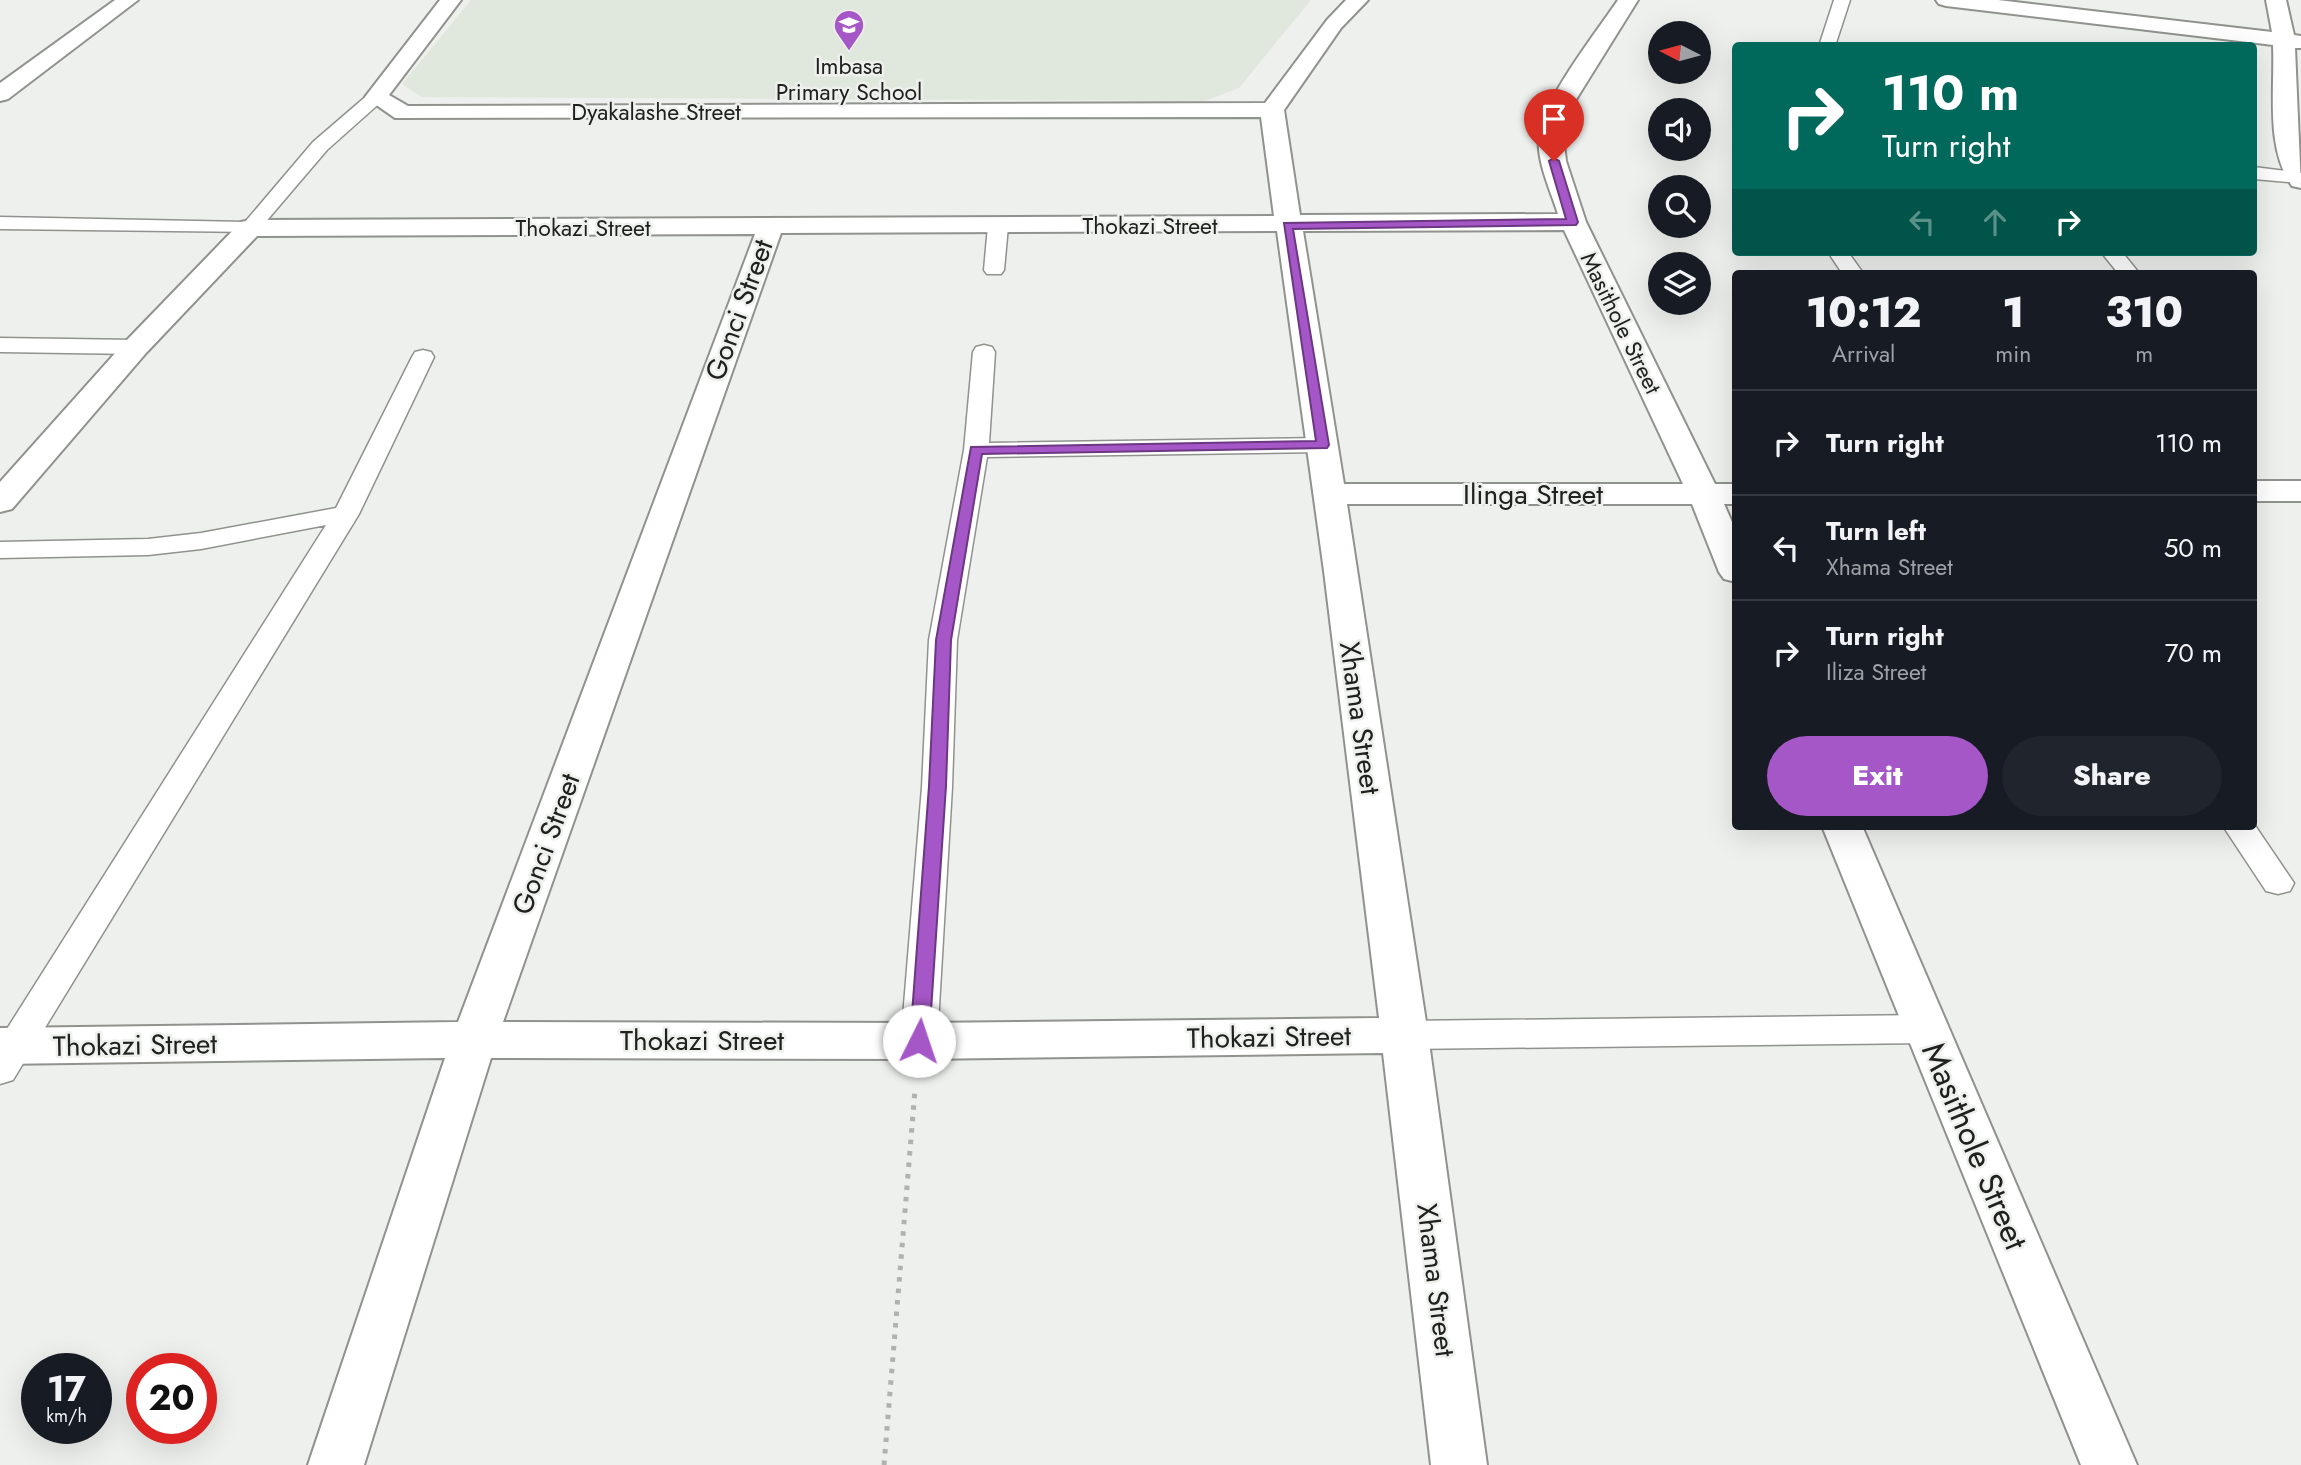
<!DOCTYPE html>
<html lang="en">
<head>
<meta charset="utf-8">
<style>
  :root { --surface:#171b24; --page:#20242c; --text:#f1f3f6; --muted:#9ea1a6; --line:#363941; --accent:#a556c7 }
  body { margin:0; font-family:Jost,sans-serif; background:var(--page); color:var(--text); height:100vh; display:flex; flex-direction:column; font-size:26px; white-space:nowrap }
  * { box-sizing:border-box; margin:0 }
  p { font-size:23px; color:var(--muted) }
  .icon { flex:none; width:38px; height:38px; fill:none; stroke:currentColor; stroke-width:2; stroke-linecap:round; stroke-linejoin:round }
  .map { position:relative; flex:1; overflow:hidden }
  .drawer { position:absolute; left:1732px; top:270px; width:525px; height:560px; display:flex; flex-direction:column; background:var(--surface); border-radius:7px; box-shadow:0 7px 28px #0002 }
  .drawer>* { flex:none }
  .banner { position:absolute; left:1732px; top:42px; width:525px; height:214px; border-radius:7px; box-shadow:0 7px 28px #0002; background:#00695c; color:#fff; overflow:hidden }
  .needle { width:46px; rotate:276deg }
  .controls { position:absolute; left:1648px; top:21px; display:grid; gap:14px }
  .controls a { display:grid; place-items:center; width:63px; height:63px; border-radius:50%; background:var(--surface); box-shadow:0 7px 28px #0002; font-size:35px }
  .speed { position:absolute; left:21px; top:1353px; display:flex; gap:14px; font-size:35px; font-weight:700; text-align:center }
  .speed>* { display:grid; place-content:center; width:91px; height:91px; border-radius:50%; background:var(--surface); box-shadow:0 7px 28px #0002; line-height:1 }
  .speed small { font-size:18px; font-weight:400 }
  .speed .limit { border:10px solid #d22; background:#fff; color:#111 }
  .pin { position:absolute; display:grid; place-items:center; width:60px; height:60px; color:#fff; margin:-72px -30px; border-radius:50% 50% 50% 0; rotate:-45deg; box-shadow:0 0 7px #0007 }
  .pin .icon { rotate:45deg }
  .me { position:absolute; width:77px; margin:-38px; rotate:4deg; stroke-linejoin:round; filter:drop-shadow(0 0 5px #0008) }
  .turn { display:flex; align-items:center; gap:24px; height:147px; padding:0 35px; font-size:32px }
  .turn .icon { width:91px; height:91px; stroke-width:2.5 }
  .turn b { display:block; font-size:49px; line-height:60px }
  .lanes { display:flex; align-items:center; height:66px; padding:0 35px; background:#0003; justify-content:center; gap:35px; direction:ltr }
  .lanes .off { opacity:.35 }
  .eta { display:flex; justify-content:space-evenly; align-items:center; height:119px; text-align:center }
  .eta b { font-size:42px; font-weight:800; line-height:49px }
  .action { display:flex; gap:14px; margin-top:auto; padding:14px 35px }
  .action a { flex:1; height:80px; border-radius:42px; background:var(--accent); color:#fff; font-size:28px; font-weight:800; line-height:80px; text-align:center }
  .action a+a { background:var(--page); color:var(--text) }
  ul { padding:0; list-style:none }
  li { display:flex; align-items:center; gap:21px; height:105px; padding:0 35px; border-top:2px solid var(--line) }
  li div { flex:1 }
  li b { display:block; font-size:26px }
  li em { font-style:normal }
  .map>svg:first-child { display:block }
</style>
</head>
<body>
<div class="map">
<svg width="2301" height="1465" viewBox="0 0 2301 1465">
  <rect width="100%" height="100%" fill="#edf0ec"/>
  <path fill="#e0e8dd" d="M471,0h840l-72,88 -34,13 -783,-4 -20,-13z"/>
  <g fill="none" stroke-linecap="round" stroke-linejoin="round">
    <g stroke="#90928e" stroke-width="3">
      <path id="lane" d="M1834,0h16l-15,46h-16z
        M376,92l9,5 -3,4 -55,49 -70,82 -257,-3v-12l245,5 68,-80 57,-49z
        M2254,167l47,6v10l-47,-4z
        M998,220l7,2 3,4 -4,44 -3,4h-14l-3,-4 4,-44 3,-4z
        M1828,252h20l15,21h-21z
        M2101,252h21l17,21h-21z
        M0,338l136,2 8,2 3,5 -3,5 -8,2 -136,-2z
        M984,345l8,2 3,5 -6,91 334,-5 9,2 3,5 -3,5 -9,2 -336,5 -30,183 -5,147 -15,254 -5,10 -13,4 -13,-4 -5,-10 21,-254 7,-147 35,-190 9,-98 3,-5z
        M423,350l8,2 3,5 -75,157 -346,566 -13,4v-44l326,-515 -125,24 -53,6 -148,3v-16l148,-3 53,-6 135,-25 76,-151 3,-5z
        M2254,824l40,59 -4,8 -12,3 -12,-3 -43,-65z
        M1927,1015l13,4 5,10 -5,10 -13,4 -522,6 -13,-4 -5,-10 5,-10 13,-4z"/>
    </g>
    <g stroke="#90928e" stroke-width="4">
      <path id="street" d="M440,0h21l-72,95 19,11 857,-3 62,-83 19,-20h22l-27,28 -57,82 16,105 258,-1c-7,-23 -22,-53 -19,-79 5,-37 57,-102 79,-135h20l-66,106 -9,30 3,25 20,61 129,262h21v20h-12l12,27v51l-12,-3 -5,-7 -27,-68h-345l81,531 59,430h-56l-48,-412 -464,6 -428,-1 -127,407h-56l137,-407 -445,6v-36l458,-6 297,-788 -498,2 -111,117 -134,156 -12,3v-30l126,-141 115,-119 9,-2 1024,-4 -13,-99 -866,1 -30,-21zM1564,230l119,254h-339l-41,-253zM1277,231l47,340 55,447 -460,5 -416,-1 278,-789z
        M1936,0h62l274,32 -6,-32h20l8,35 7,1v12h-6l6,140 -9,-2c-27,-39 -17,-95 -19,-141l-327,-39 -7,-2z
        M2254,481h47v20h-47z
        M1822,826h40l275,639h-56z"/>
    </g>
    <g stroke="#90928e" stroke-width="4">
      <path id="secondary" d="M115,0h23l-130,99 -8,2v-18z"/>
    </g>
    <path stroke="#afb2ae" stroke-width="5" stroke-dasharray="4.5 7" stroke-linecap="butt" d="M884,1465l31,-375"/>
    <use href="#lane" fill="#fff" fill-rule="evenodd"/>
    <use href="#street" fill="#fff" fill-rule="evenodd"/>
    <use href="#secondary" fill="#fff" fill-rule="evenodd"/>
  </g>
  <path fill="#a556c7" stroke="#6b3881" stroke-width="2" d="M1554,158l5,3 19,61 -2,3 -283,4 36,216 -2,3 -345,6 -31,186 -5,146 -17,255 -3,5 -7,2 -6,-2 -3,-5 19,-255 7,-146 35,-193 345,-6 -32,-218 282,-4 -17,-58z"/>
  <defs>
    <g id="school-pin" transform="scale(1.575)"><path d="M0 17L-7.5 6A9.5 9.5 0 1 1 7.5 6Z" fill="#a556c7" stroke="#edf0ec"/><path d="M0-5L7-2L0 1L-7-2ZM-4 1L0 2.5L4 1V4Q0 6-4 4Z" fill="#fff"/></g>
  </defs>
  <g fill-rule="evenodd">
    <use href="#school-pin" x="849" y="25"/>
  </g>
  <g text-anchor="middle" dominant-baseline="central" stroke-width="5" stroke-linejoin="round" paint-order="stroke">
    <g font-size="23" fill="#20211f" stroke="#edf0ec">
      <text x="849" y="66">Imbasa<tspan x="849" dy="26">Primary School</tspan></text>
    </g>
    <g font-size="23" fill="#20211f" stroke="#edf0ec">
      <text x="656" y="112">Dyakalashe Street</text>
      <text x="1150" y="226">Thokazi Street</text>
      <text x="583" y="228">Thokazi Street</text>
      <text transform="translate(1621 323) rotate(64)">Masithole Street</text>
    </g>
    <g font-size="28" fill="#20211f" stroke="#edf0ec">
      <text transform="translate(739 310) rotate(-70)">Gonci Street</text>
      <text x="1533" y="494">Ilinga Street</text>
      <text transform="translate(1360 718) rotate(82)">Xhama Street</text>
      <text transform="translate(546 844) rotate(-70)">Gonci Street</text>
      <text transform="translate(1269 1037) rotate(-1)">Thokazi Street</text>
      <text x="702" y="1040">Thokazi Street</text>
      <text transform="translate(135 1045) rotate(-1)">Thokazi Street</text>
      <text transform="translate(1436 1280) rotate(83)">Xhama Street</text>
    </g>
    <g font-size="33" fill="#20211f" stroke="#edf0ec">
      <text transform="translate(1975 1146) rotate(67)">Masithole Street</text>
    </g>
  </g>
</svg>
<div class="controls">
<a><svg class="needle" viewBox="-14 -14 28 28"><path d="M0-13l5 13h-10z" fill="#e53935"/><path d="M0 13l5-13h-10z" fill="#9ea1a6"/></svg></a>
<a><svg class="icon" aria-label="sound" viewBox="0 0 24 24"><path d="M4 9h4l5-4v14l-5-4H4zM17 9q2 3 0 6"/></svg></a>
<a><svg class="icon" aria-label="search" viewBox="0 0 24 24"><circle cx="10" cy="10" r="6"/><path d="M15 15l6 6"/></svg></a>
<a><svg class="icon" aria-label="layers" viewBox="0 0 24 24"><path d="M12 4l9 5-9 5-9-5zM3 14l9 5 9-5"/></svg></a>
</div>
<div class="speed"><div>17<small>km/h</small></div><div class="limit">20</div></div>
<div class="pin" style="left:1554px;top:161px;background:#d93025"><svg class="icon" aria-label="arrive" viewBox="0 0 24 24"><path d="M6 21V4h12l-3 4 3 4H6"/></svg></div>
<svg class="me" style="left:919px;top:1041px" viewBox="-20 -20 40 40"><circle r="19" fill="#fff"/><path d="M0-13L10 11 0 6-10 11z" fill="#a556c7"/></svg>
<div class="banner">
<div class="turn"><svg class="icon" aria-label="right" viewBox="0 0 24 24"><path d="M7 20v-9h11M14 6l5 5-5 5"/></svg><div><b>110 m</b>Turn right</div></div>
<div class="lanes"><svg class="icon off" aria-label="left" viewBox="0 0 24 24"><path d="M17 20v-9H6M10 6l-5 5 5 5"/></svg><svg class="icon off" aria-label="ahead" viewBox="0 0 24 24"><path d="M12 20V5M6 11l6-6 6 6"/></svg><svg class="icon" aria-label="right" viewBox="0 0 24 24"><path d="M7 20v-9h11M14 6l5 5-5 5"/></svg></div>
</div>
<section class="drawer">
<div class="eta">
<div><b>10:12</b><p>Arrival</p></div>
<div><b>1</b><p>min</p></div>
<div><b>310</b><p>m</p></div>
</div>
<ul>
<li><svg class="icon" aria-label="right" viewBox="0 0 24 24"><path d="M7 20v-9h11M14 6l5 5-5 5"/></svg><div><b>Turn right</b></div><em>110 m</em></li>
<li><svg class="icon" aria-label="left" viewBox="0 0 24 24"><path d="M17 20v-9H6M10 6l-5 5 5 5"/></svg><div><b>Turn left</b><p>Xhama Street</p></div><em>50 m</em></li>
<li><svg class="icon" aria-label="right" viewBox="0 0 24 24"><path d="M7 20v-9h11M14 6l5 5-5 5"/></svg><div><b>Turn right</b><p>Iliza Street</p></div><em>70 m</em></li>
</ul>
<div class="action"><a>Exit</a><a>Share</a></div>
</section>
</div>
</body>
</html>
